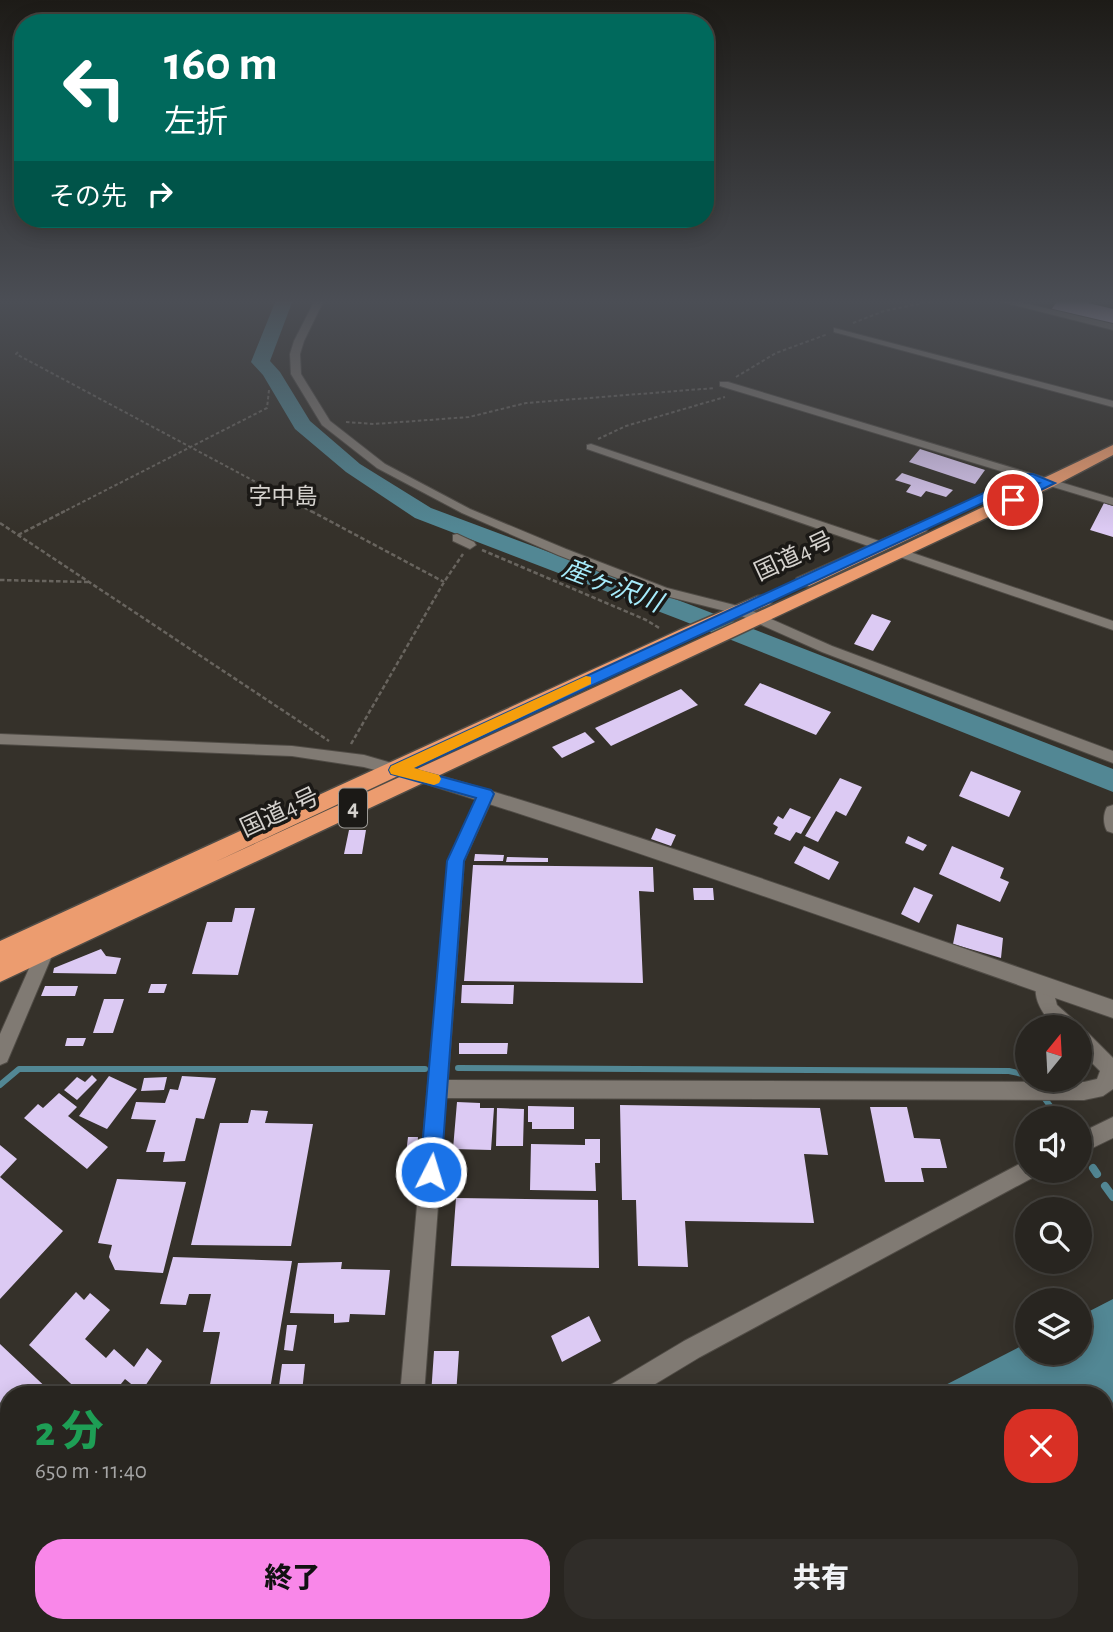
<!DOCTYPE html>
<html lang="ja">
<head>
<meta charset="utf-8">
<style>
  :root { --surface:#282520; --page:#302d29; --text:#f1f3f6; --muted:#a5a5a5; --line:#44423e; --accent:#f987e9 }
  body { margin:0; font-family:"Alegreya Sans","Noto Sans JP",sans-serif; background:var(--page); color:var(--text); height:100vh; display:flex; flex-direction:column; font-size:26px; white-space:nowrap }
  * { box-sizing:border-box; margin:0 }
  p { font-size:23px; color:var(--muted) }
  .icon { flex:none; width:38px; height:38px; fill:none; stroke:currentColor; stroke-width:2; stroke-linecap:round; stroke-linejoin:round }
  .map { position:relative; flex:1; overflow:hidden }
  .sheet { position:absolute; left:0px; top:1386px; width:1113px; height:247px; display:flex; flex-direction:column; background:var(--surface); border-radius:28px 28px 0 0; box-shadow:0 4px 18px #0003,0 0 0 2px var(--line) }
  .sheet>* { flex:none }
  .top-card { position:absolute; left:14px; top:14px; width:700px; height:214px; border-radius:28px; box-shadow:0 4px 18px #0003,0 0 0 2px var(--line); background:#00695c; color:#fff; overflow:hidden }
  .needle { width:46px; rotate:18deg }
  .fabs { position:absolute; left:1015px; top:1015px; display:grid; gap:14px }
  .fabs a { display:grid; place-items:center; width:77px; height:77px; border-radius:50%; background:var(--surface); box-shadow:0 4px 18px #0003,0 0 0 2px var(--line); font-size:35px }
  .pin { position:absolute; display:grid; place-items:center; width:60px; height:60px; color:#fff; margin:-30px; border:4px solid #fff; border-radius:50%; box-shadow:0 2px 7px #0007 }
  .me { position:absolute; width:77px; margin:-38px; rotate:5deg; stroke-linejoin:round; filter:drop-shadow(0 0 5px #0008) }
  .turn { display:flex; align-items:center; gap:24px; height:147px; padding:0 35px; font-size:32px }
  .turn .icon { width:91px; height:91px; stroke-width:2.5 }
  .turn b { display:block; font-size:49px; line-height:60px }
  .then { display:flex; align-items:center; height:66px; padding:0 35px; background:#0003; gap:14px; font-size:26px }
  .round { display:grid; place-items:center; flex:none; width:74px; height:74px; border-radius:28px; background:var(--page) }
  .headline { display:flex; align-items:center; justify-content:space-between; height:119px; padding:0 35px }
  h1 { font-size:42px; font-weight:800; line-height:52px; color:#1e9e55 }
  .action { display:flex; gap:14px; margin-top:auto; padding:14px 35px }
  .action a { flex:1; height:80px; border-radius:28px; background:var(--accent); color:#111; font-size:28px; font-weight:800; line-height:80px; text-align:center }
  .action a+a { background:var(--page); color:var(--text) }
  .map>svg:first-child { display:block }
</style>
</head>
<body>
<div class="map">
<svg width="1113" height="1632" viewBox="0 0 1113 1632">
  <rect width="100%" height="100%" fill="#35312a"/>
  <path fill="#528794" d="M1113,1299v333h-614l11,-8h594v-229h-178l101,-52v10h53v-37z"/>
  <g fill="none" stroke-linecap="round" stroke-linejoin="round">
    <path stroke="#528794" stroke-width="6" d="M458,1068l551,3 18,4
      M0,1085l19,-16h406
      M1045,1099l14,19"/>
    <path stroke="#528794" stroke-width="8" d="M1093,1168l4,6
      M1105,1186l8,11"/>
    <path fill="#528794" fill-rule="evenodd" d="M276,300h17l-23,61 10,11 30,49 50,43 71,44 268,100 414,161v23l-432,-172 -266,-102 -69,-46 -51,-43 -32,-54 -12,-13z"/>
  </g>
  <path fill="#dccaf3" d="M1058,300h29l3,1 -2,2 25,6v16l-62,-15z
    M920,449l65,21 -10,14 -66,-22z
    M902,473l51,17 -7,7 -20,-6 -5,6 -15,-5 5,-7 -16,-5z
    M1104,503l9,3v31l-23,-7z
    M872,614l19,7 -18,30 -19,-7z
    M760,683l71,29 -15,23 -72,-30z
    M681,689l17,16 -87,41 -16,-18z
    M585,732l10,10 -33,16 -10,-11z
    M971,771l50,20 -12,26 -50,-21z
    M840,778l22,9 -16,29 -10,-5 -18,31 -13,-6z
    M790,808l21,9 -10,17 -5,-2 -6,9 -16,-7 4,-7 -5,-3 5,-8 5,3z
    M656,828l20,7 -5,11 -20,-7z
    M349,830h17l-4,24h-18z
    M908,836l19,9 -4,6 -18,-8z
    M804,846l35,16 -10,18 -35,-17z
    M952,846l52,22 -4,10 9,4 -9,20 -61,-28z
    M475,854l29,1 -1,6h-29z
    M507,857l41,1v4h-42z
    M473,865l180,2 1,25 -15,-1 4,92 -179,-2z
    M914,887l19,8 -14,28 -18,-9z
    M693,888h20l1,12h-20z
    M235,908h20l-17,67 -46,-1 15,-52h25z
    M957,924l46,14 -2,20 -48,-14z
    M101,949l5,7 15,2 -5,16 -63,-1 1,-5z
    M151,984h16l-3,9h-16z
    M462,985h52l-1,19 -52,-1z
    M45,986h33l-3,10h-34z
    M104,999h20l-11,34h-20z
    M67,1038h19l-3,8h-18z
    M459,1043h49l-1,11h-48z
    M92,1075l5,5 -20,20 -13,-10 13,-13 8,5z
    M109,1076l28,13 -30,40 -28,-13z
    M182,1076l34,2 -12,41 -8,-1 -11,43 -22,1 2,-10h-19l10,-32 -25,-1 5,-17 29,1 5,-14 8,1z
    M167,1077l-3,13 -23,1 3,-13z
    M59,1093l18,14 -9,9 40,31 -21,22 -63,-51 14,-14 5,4z
    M457,1102l23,1v5h14l-3,42 -38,-1z
    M620,1105l200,3 8,47 -24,-1 10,69 -129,-2 3,46 -50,-1 -2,-66h-14z
    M528,1106l46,1v22h-42v-7h-4z
    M870,1107h37l7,31 26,1 7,29h-26l3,14h-39z
    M497,1108l27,1 -1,37h-27z
    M251,1110l17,1 -3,12 48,1 -22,122 -100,-1 29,-122h28z
    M408,1137h10l-3,34h-11z
    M585,1139h15v24h-5l1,28 -66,-1 1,-46 54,1z
    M0,1145l17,14 -17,18 63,54 -63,68z
    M117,1179l69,3 -23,91 -48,-3 -6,-13 3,-12 -14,-2z
    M456,1198l142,2 1,68 -148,-2z
    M173,1257l119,4 -23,134h-61l12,-63h-17l8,-38h-22l-3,11 -26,-1z
    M342,1262l-1,7 49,1 -5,45 -35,-1 -1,8 -15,1v-9l-44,-1 8,-50z
    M76,1292l8,8 6,-7 20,17 -25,29 21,19 8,-9 20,18 13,-19 15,13 -21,31 -16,-13 -13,16h-29l-54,-50z
    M589,1316l12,25 -39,21 -11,-26z
    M287,1325h10l-4,26 -9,-1z
    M0,1344l54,51h-45v77l-9,-9z
    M434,1351h25l-3,44h-25z
    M282,1364h23l-3,28 -24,1z
    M0,1588l9,10v26h23l2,2 -4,6h-30z"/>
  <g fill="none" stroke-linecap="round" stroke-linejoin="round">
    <g stroke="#504c46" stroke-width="2">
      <path id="street" d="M315,300h9l-20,41 -4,13 1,20 29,47 55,43 85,45 96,40 101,39 79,20 86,38 281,105v12l-291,-111 -85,-38 -79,-20 -100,-39 -96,-42 -85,-45 -55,-43 -31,-51 -1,-20 4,-13z
        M994,300h17l102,24v6z
        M834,328l279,73v6l-279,-75z
        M720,382h8l385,116v7l-393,-119z
        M591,444l294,99 2,3 -6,4 -4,-1 -290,-100v-4z
        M457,534l17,8 2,3 -6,4 -17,-8v-6z
        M901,549l212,72v9l-216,-74v-6z
        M0,734l292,12 72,9 38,11 3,4 -8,6 -33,-9 -72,-11 -292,-12z
        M486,789l8,6 -30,66 -16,219 636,2 13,-3 3,-8 -20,-20v-22l7,3 26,26v31l-10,7 -19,4 -638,-2 -22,297h-24l48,-534 30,-66z
        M45,943l6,3 3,5 -47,111 -7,3v-31l39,-88z
        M1044,977l6,2 7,26 18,16 2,6h-22c-11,-11 -25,-30 -17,-48z
        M1113,1117v21l-33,16v-21z
        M1027,1160v11h10l-3,6 -334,180 -63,38h-34l4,-8 77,-46z
        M220,1624h36l-3,8h-36z"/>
    </g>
    <g stroke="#504c46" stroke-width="2">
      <path id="secondary" d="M410,767c237,68 470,153 703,233v18c-236,-82 -471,-167 -709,-241l-2,-4z
        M1113,805v28l-6,-2c-4,-7 -4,-17 0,-24z"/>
    </g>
    <g stroke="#504c46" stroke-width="3">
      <path id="highway" d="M1113,445v10l-59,31 -1054,496v-41l679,-311 79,-34h12l3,4 -3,4 -79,34 -476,224 680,-313z
        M920,523l6,2 2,3 -2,3 -117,55h-12l-2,-4 2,-4z"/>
    </g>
    <path stroke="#68645e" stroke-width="2" stroke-dasharray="3.5 2.5" stroke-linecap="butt" d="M853,323l31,-12 54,-11
      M18,352l-2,2 298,159
      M736,377l40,-24 52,-19
      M346,422l28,2 95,-7 57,-14 189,-15
      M598,439l28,-13 99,-29
      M61,513l206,-105 2,-18"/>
    <path stroke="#68645e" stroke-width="2.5" stroke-dasharray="4.5 2.5" stroke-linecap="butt" d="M311,511l133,71
      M0,523l329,218
      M18,535l47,-24
      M482,550l164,70 15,9
      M0,580l88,2
      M351,744l93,-162 19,-28"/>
    <use href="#street" fill="#807a73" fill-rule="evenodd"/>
    <use href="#secondary" fill="#807a73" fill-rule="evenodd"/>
    <use href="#highway" fill="#ec9c6f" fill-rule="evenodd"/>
  </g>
  <linearGradient id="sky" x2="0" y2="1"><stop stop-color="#1d1b17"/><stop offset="0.57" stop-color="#4b4e55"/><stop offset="1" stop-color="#4b4e55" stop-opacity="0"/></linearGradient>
  <rect width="1113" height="529" fill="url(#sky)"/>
  <path fill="#1a73e8" stroke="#114b97" stroke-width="2" d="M1025,474h8l22,9 -38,19h-8v-5l30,-14 -9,-2 -617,288 78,21 3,4 -30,67 -23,311 -3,7 -7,3 -8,-3 -3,-7 27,-311 29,-63 -85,-24 -2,-4 2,-4z"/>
  <path fill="#f59e0b" d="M586,676l5,1v7l-177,84 25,7 2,4 -2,4 -5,2 -43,-11 -2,-4 2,-4z"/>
  <g text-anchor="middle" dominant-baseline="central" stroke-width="7" stroke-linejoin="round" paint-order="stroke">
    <g font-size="23" fill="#d4d1cd" stroke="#1b1916">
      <text x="283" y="497">字中島</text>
    </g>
    <rect fill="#1b1916" stroke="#9c9a96" stroke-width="2" x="339" y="788.5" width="28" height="39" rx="5"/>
    <g font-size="23" font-weight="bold" fill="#d4d1cd">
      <text x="353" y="808">4</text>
    </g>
    <g font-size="24" fill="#d4d1cd" stroke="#1b1916">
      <text transform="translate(794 557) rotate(-25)">国道4号</text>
      <text transform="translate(280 813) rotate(-25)">国道4号</text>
    </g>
    <g font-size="26" font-style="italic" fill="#a6ebfb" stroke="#1b1916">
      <text transform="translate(612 586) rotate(21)">産ヶ沢川</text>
    </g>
  </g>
</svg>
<div class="fabs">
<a><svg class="needle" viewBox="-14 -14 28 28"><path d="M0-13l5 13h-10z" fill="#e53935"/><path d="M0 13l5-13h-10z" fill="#a5a5a5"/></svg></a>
<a><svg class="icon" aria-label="sound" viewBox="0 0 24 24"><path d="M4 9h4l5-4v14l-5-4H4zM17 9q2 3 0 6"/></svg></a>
<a><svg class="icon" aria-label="search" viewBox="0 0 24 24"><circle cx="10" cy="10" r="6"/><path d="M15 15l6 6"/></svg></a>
<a><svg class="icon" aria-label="layers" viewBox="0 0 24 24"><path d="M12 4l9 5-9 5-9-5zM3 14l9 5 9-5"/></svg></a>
</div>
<div class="pin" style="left:1013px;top:500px;background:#d93025"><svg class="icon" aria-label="arrive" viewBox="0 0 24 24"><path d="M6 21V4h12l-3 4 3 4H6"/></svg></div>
<svg class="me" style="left:431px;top:1172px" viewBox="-20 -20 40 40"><circle r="17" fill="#1a73e8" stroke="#fff" stroke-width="3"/><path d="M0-11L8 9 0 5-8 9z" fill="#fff"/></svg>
<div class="top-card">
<div class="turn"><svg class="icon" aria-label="left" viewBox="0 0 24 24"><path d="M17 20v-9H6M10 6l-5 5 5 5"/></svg><div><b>160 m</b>左折</div></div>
<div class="then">その先<svg class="icon" aria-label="right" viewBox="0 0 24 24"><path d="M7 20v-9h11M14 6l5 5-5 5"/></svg></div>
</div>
<section class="sheet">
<div class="headline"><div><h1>2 分</h1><p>650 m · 11:40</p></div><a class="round" style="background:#d93025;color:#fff"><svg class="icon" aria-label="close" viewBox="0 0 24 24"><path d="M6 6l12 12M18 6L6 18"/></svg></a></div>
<div class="action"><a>終了</a><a>共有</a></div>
</section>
</div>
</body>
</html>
